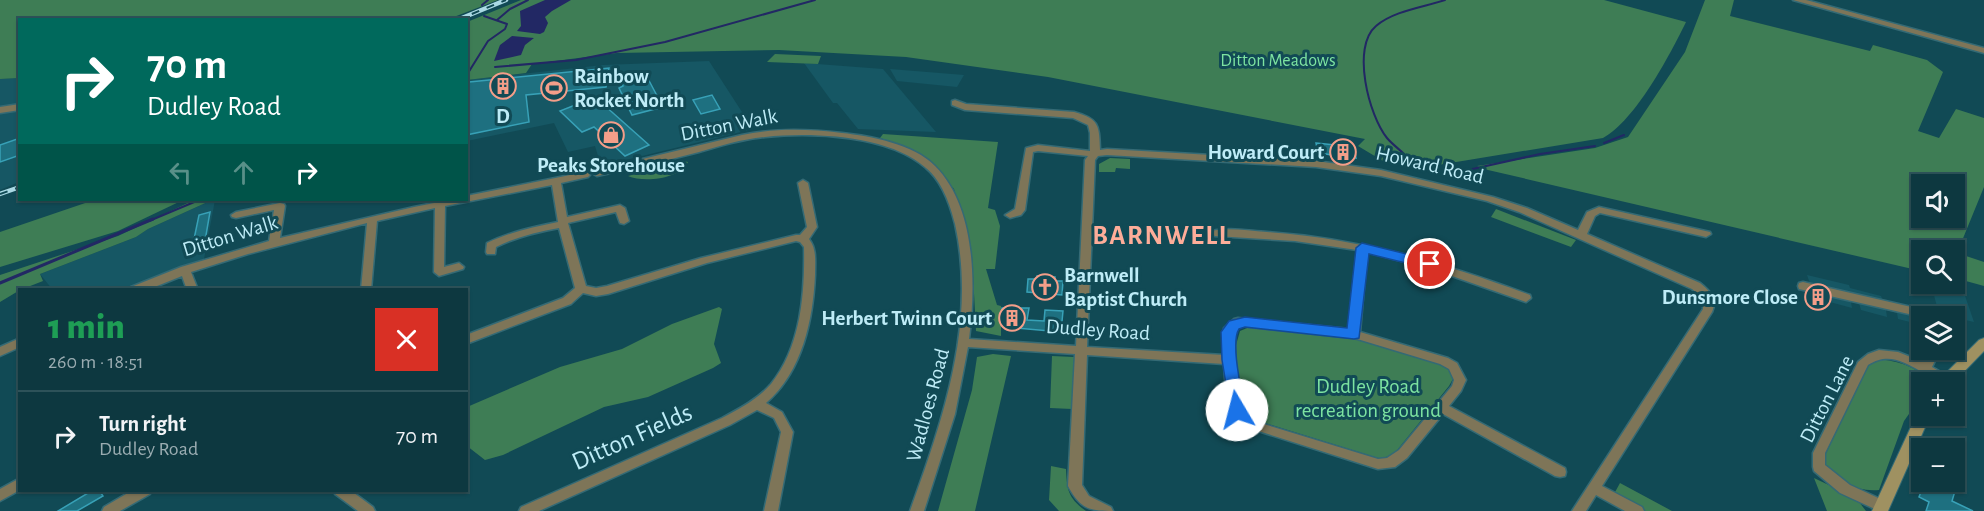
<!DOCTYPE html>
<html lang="en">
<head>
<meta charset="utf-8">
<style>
  :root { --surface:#0d3840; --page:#163f47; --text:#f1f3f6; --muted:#9aacb1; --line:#2d5259 }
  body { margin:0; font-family:"Alegreya Sans",sans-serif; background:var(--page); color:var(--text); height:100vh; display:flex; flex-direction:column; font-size:22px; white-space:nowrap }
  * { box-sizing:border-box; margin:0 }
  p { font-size:20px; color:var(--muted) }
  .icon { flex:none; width:33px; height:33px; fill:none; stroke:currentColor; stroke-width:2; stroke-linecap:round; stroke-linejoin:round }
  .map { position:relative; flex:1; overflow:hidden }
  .sheet { position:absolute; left:18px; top:288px; width:450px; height:204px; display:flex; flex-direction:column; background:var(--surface); border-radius:0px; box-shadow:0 2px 4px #0004,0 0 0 2px var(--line) }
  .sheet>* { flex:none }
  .banner { position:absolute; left:18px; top:18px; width:450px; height:183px; border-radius:0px; box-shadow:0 2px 4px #0004,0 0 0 2px var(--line); background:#00695c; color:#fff; overflow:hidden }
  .fabs { position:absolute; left:1911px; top:174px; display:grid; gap:12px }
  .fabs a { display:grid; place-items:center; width:54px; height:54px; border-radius:0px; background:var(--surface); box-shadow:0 2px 4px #0004,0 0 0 2px var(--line); font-size:30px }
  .pin { position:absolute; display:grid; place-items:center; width:51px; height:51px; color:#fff; margin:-26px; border:3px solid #fff; border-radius:50%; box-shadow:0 2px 6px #0007 }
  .me { position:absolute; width:66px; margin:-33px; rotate:352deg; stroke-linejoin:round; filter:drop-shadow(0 0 4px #0008) }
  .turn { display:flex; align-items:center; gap:21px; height:126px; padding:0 30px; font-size:27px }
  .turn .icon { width:78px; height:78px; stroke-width:2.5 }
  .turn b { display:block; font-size:42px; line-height:51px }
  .lanes { display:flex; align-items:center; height:57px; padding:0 30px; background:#0003; justify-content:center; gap:30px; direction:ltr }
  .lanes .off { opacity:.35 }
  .round { display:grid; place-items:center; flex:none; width:63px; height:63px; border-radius:0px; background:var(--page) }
  .summary { display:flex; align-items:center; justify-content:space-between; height:102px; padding:0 30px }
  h1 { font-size:36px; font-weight:800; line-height:45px; color:#1e9e55 }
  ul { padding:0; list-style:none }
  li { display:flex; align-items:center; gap:18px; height:90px; padding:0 30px; border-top:2px solid var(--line) }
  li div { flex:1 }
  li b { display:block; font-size:22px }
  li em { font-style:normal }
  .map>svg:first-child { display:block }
</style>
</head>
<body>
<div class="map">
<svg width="1984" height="511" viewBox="0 0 1984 511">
  <rect width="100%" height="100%" fill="#114a55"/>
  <path fill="#165764" d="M709,61l44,68 -152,37 -6,-20 -27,6 -14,-29 -87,18 -1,-61 137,-15z
    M804,63l79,6 53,63 -78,-3 -21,-26h-4z
    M890,69l74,6 -7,12 -60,-6z
    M19,78v104l-19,8v-111z
    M212,200h3l-11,59 -80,30h-72l-12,-15 96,-37 12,-8z
    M1807,275l42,10 1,3 31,8 2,5 31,7 4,16 -20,-5 -1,-6 -11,-3 1,7 -26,-7 -2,-7 -8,-1 1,6 -37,-10z
    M1931,284h16l15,3 12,35 -35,-8z"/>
  <path fill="#3e7d55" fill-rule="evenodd" d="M0,0h498l-52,20h-426l-1,58 -19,1z
    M521,0h1083l82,22c-16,33 -51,99 -83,116l-165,27 -38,-2 -2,-4 2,-5 -12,10 -30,-18 7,-7 -317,-62 -142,-20 -127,-7 -162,3 -85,11 -6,9 -59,7v-58z
    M1705,0h29l-4,16 140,35 3,-6 54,15 16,12 -25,59 21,7 17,-29 28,9v69l-27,66 27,9v24l-29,-8 -1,-28h-32l-1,21 -433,-101 -11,-4 118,-18 33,-11 57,-85zM1922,184h32v34h-32z
    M775,54l46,2 -3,8 -51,-2z
    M883,134l115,8 -10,66 7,2 5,16 -5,43h-9l11,36 4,1v30l-25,-5 -4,-75 -18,-67 -27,-30 -23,-13 -24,-8z
    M1110,158l20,1v10l-14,-1 -1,4h-16v-8z
    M683,161l5,1c-8,17 -44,21 -60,14z
    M94,200h89l-65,31 -118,36v-35z
    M194,200h18l-64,29 -12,8 -96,37 3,7 -23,9 -20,12v-27l118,-39z
    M1496,209l80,31 -5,7 -80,-30z
    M719,307l3,2 -8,35 7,19 -8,5 -65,29 -44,10 -101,48 -18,5 -18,-14v-39l93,-40 62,-18 50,-25z
    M1252,326l99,11 78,21 21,10 4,9 -5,9 -55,68 -13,5 -132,-41 -7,-6 -5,-43 -1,-24 4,-14z
    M993,354l18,2 -36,155h-37l34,-121 5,-33z
    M1052,356l22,1 -2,52 -22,-1z
    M1878,359c19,2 40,7 50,23h-6l-1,15 -17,24 -25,69c-23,2 -45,-9 -56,-30l45,-99z
    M1051,466l15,3c1,21 2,29 20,42h-27l-10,-11z
    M1814,478l42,20 10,13h-39z
    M1620,483l52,28h-28l-30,-17z"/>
  <path fill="#222864" d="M545,0h26l-19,11 -7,6 3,6 -4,9 -4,2 -23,-3 4,-5 -1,-15z
    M512,36l22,2 -9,7 -4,10 -27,6 6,-16z"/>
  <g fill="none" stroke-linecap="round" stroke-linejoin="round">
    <path stroke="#222864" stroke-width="2" d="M482,5l6,-5
      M497,20l13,-11 18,-9
      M495,67l81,-7 89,-18 150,-42
      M468,73l20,-32 17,-12 2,-5 -23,-8
      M1604,143l20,-8
      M1404,154c-5,-5 -12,-10 -17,-16 -18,-22 -36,-91 -11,-112 17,-15 48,-19 69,-26
      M1468,170l72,-16 55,-8
      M149,221l50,-21"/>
    <path stroke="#222864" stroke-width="3" d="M0,283l153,-64"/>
  </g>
  <path fill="#1e7080" stroke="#38a1b7" stroke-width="1.5" d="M609,68l-3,19 -80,8 3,27 -63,13v-45l3,-8z
    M646,75l17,32 -31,8 -13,-27 4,-2 -1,-5z
    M712,95l8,14 -19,5 -8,-14z
    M595,97l54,48 -24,11 -31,-29 -12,5 -22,-21z
    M20,138v17l-20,7v-17z
    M1316,143l38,4 2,11 -38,-5z
    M210,212l-5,29 -12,3 6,-29z
    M1037,276l18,1v4h8l-1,14 -35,-3 1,-13h9z
    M1002,308h27l-2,12 17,1 1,-11 18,1 -2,21 -56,-5 1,-11h-5z
    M1937,483l18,8 -3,10 21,10h-47l3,-9 -10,-5 4,-10 11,6z
    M93,490h6l4,6 -26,15h-19z"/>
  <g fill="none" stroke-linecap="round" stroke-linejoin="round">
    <g stroke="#346a75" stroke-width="3">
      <path id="street" d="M1793,0h13l178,48v5z
        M955,100l11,4 108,8c26,7 25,14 26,38l7,-1 209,12 65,9 112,27 34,11 51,22 9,-18 12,-5 111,25 1,2 -5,3 -106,-24 -5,3 -8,18 113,49c10,8 18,16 12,29l-110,174 40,21 2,4h-19l-29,-16 -10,16h-14l131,-202v-11l-11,-9 -173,-77 -32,-11 -106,-25 -65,-9 -209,-12 -9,1 -3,4 -8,187 137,8v-27l10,-9 4,-1 111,11 8,-79 -62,-9 -80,-5 -5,-3 1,-2c17,-4 38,0 56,1 91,6 177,31 263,63l1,3 -5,4 -94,-33 -65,-17 -7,80 88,26 9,5 9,17 -5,11 -12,15 116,62 1,4 -1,4 -5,1 -5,-1 -112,-62 -36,44 -12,9 -17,2 -129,-41c-25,-16 -23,-36 -25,-64l-137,-9 -5,130 7,11 22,11 2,4c-25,0 -33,-3 -45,-25l7,-132 -107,-7 -13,67 -31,97h-14c33,-91 67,-189 45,-287 -5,-20 -13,-43 -29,-56 -37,-33 -114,-36 -161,-31 -23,2 -45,9 -66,15 -34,9 -68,17 -102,24l-5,-3 5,-3 145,-35c32,-7 66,-6 100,-2 28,3 72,11 93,33 41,41 41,119 34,173l107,7 9,-186 3,-4 -50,-5 -5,1 -8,58 -4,5 -11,3 -5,-3 10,-6 11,-61 12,-3 52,6v-18l-2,-8 -15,-7 -108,-8 -13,-5v-4zM1240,326l114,12 86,26 9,5 5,11 -2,6 -53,64 -12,8 -9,1 -121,-37c-5,-4 -11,-7 -14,-13 -9,-17 -8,-58 -8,-77z
        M20,104v6l-20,3v-6z
        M585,172l3,1 2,2 -2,2 -27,6 6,34 53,-12 5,3 4,13 -5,3 -4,-1 -4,-11 -48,11 18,63 10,2 11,-2 94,-28 95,-23h4l7,-8 -9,-44 5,-3 5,3 9,44 -8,12c8,10 6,23 6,36 -2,45 -13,97 -49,128l16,9 11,20 -15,79h-14l17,-79 -7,-14 -17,-8 -27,15 -191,86h-20l2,-4 201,-89c17,-9 36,-19 49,-34 30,-37 34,-91 33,-137l-4,-5 -4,-1 -89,22 -99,31 -12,2 -13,-3 -12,11 -105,40v-9l97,-37 12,-10 -16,-60c-22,4 -43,9 -63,19l-1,7h-8l-1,-2 1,-9c23,-11 46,-16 71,-21l-6,-37 -107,21 -1,61 15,-4 5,4 -1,2 -24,7 -5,-4 1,-64 -58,13 -6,69h-10l6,-67 -119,31 -57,18 7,18h-11l-5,-14 -35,14h-17l1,-3 50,-20 88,-26 5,-31 -38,8 -4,-1 -1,-2 5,-3 44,-9 4,1 1,2 -5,32 134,-31 35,-7h17v-4z
        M1803,282l130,30 4,1 2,3 -17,1 -123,-28 -1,-3 1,-3z
        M20,338v9l-20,9v-9z
        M1879,350l19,2 25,10 7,-12h10l-8,17 19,11 2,3 -1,1c-30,0 -52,-38 -84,-17l-43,88v12l25,20 37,17 2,4 -2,4h-10l-37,-17 -26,-22 -1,-4v-14l45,-91 10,-8z
        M20,478v12l-20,11v-12z
        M133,490h18l-1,4 -30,17h-18l2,-4z
        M334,490h16l23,17 2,4h-17l-23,-17z"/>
    </g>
    <g stroke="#346a75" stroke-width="2">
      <path id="secondary" d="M1984,338v13l-30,31h-15l2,-4 38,-38z
        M1922,411v5h8l-42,95h-16l44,-95z"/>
    </g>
    <use href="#street" fill="#7e7558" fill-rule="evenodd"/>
    <use href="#secondary" fill="#9f9161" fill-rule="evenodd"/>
    <g stroke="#aad9e4" stroke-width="4.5">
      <path id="rail" d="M457,20l49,-20
        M0,194l20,-7"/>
    </g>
    <use href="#rail" stroke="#114a55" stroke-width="2" stroke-dasharray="8" stroke-linecap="butt"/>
  </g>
  <path fill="#1a73e8" stroke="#114b97" stroke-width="1.5" d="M1362,243l73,18 2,3 -7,5 -61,-15 -10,84 -5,1 -109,-12 -6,2c-9,14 3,63 6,81l-3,4h-11l-9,-54 -1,-28 8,-11 16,-4 102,11 9,-80z"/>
  <defs>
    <g id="building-ring" transform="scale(1.35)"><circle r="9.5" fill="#114a55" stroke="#f49e89" stroke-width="1.5"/><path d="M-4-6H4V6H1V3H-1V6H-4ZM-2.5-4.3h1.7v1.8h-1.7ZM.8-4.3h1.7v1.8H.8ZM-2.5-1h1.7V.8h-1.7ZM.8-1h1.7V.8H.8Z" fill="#f49e89"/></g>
    <g id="stadium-ring" transform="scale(1.35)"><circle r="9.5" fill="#114a55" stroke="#f49e89" stroke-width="1.5"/><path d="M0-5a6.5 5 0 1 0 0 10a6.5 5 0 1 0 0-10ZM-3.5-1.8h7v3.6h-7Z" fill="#f49e89"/></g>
    <g id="shop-ring" transform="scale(1.35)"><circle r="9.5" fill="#114a55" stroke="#f49e89" stroke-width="1.5"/><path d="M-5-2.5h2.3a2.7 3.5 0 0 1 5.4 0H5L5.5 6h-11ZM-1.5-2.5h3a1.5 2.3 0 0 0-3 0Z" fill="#f49e89"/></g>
    <g id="church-ring" transform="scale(1.35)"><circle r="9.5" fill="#114a55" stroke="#f49e89" stroke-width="1.5"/><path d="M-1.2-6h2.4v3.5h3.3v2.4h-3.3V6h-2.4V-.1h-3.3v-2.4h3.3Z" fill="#f49e89"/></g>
  </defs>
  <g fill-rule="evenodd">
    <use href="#building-ring" x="503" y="86"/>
    <use href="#stadium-ring" x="554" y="88"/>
    <use href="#shop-ring" x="611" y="135"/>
    <use href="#building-ring" x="1343" y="152"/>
    <use href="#church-ring" x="1045" y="287"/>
    <use href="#building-ring" x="1818" y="297"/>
    <use href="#building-ring" x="1012" y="318"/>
  </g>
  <g text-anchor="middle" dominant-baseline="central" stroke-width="6" stroke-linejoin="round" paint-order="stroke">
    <g font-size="18" fill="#7de3a1" stroke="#114a55">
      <text x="1278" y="61">Ditton Meadows</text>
    </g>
    <g font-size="21" font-weight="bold" fill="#beecf7" stroke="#114a55" text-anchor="end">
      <text x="574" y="76" text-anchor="start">Rainbow<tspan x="574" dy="24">Rocket North</tspan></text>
      <text x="503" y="116" text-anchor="middle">D</text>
      <text x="1324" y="152">Howard Court</text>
      <text x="611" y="165" text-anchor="middle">Peaks Storehouse</text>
      <text x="1064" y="275" text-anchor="start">Barnwell<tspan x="1064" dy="24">Baptist Church</tspan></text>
      <text x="1798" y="297">Dunsmore Close</text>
      <text x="992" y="318">Herbert Twinn Court</text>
    </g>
    <g font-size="21" fill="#beecf7" stroke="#114a55">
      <text transform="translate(729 125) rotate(-11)">Ditton Walk</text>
      <text transform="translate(1430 165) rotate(13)">Howard Road</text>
      <text transform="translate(230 236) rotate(-17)">Ditton Walk</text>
      <text transform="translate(1098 330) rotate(4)">Dudley Road</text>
      <text transform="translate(1827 399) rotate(-63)">Ditton Lane</text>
      <text transform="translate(928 405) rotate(-75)">Wadloes Road</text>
    </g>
    <g font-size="21" fill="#7de3a1" stroke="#114a55">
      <text x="1368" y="386">Dudley Road<tspan x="1368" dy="24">recreation ground</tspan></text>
    </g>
    <g font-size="26" fill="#beecf7" stroke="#114a55">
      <text transform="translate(632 437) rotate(-24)">Ditton Fields</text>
    </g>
    <g font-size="27" font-weight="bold" letter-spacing="1.5" fill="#fead99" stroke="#114a55">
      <text x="1162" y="235">BARNWELL</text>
    </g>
  </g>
</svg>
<div class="fabs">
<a><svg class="icon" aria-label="sound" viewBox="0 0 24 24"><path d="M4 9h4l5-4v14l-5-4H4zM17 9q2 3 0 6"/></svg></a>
<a><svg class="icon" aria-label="search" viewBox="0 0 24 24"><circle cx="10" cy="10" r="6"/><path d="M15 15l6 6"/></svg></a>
<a><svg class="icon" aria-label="layers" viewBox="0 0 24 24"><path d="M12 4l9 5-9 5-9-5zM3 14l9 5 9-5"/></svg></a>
<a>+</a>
<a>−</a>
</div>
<div class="pin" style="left:1430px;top:264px;background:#d93025"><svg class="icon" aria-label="arrive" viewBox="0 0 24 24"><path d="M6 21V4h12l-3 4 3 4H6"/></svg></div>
<svg class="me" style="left:1237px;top:410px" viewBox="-20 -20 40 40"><circle r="19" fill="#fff"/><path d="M0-13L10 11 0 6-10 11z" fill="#1a73e8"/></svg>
<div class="banner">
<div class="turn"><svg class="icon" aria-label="right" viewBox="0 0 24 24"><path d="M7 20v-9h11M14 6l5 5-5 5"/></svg><div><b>70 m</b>Dudley Road</div></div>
<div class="lanes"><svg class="icon off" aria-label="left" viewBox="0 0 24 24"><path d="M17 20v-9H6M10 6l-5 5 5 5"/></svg><svg class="icon off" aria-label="ahead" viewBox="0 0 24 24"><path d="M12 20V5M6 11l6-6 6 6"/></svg><svg class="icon" aria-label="right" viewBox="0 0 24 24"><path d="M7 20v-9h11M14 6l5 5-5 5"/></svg></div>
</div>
<section class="sheet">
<div class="summary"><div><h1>1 min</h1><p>260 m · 18:51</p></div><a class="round" style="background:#d93025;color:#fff"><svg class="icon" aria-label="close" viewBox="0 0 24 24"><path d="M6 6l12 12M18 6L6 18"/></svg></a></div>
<ul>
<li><svg class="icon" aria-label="right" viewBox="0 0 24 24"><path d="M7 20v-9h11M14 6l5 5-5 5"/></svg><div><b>Turn right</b><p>Dudley Road</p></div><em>70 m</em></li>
</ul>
</section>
</div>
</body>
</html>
